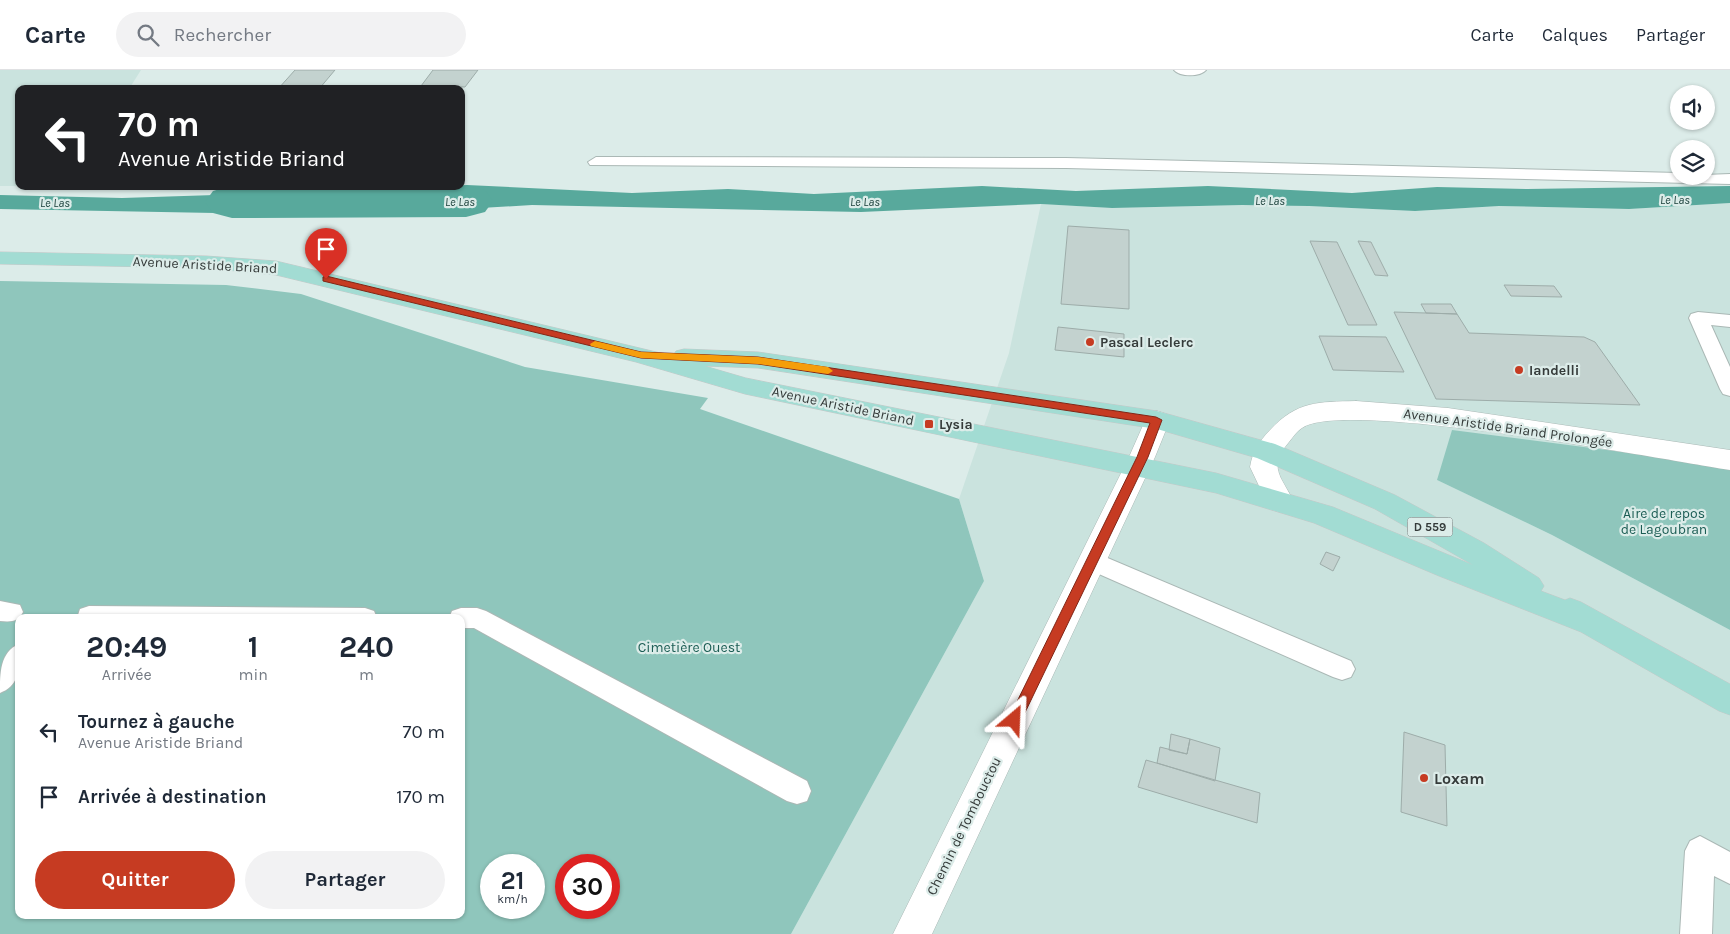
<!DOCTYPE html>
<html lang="fr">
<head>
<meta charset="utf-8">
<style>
  :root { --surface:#fff; --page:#f2f2f3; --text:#1f2937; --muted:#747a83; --line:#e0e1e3; --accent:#c63b22 }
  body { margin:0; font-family:Karla,sans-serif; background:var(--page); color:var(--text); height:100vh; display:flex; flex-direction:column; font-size:19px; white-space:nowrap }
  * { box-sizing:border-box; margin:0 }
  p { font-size:16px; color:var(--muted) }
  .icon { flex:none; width:28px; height:28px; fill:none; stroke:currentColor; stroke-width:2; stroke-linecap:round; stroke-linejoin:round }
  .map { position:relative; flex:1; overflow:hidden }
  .details { position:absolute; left:15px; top:544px; width:450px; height:305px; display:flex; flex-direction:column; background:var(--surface); border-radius:10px; box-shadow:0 1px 4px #0004 }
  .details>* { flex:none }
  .hud { position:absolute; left:15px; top:15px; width:450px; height:105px; border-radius:10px; box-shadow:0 1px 4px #0004; background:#202124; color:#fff; overflow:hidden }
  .tools { position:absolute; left:1670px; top:15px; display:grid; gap:10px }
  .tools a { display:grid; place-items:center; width:45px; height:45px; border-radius:50%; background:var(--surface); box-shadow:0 1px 4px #0004; font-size:25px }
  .speed { position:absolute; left:480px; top:784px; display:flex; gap:10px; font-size:25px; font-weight:700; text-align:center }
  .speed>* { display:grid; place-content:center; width:65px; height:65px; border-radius:50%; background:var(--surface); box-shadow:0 1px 4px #0004; line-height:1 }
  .speed small { font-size:12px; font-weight:400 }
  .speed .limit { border:8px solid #d22; background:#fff; color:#111 }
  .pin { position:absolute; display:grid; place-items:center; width:42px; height:42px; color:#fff; margin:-51px -21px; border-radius:50% 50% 50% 0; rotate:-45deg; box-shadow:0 0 5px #0007 }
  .pin .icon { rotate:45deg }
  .me { position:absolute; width:55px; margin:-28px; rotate:26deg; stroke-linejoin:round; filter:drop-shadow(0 0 4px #0008) }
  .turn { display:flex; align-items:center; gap:18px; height:105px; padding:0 20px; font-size:22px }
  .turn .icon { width:65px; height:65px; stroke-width:2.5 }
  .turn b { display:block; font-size:35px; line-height:42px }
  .eta { display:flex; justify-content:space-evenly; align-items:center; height:85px; text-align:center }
  .eta b { font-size:30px; font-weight:700; line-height:35px }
  .button { display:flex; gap:10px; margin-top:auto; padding:10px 20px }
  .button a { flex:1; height:58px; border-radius:30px; background:var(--accent); color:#fff; font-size:20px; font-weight:700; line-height:58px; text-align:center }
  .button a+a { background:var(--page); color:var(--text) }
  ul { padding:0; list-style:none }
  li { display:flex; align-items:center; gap:15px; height:65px; padding:0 20px }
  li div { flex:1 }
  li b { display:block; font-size:19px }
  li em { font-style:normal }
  header { display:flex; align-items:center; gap:30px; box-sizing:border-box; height:70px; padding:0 25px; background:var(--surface); border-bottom:1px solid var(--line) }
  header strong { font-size:24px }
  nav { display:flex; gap:28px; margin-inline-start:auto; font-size:18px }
  .search { width:350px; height:45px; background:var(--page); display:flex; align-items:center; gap:12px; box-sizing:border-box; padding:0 18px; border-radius:28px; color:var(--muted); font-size:19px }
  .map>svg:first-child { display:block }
</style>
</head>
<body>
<header>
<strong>Carte</strong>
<div class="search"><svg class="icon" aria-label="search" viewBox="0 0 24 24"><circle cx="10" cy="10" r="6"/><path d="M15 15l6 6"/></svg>Rechercher</div>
<nav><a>Carte</a><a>Calques</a><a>Partager</a></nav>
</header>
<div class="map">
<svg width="1730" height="864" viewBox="0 0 1730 864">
  <rect width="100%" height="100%" fill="#dcece9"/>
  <path fill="#cae3de" d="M0,0h141l-12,19h-110v97h-19z
    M1730,133v263l-114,-15 -179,29 115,55 178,95v304h-939l193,-353 -25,-82 50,-146 32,-149 71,4 130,-3 67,1 106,5 84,-5 130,3z"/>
  <path fill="#8fc6bc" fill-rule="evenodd" d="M0,211l226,4 75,9 224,73 183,31 -8,11 259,90 25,82 -193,353h-791zM19,548h442v297h-442zM491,795h43v43h-43zM566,795h43v43h-43z
    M1452,360l278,36v164l-178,-95 -115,-55z"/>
  <path fill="#58a99c" d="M467,115l165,8 96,-4 86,5 168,-8 94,5 132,-5 144,7 85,-6 90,2 203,-3v17l-101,6 -130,-3 -84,5 -106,-5 -67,-1 -130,3 -71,-4 -180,8 -329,-7 -85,5 -90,1 11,-20z
    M0,125l122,3 93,-3 48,2 73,-2 -10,18h-111l-215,-4z"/>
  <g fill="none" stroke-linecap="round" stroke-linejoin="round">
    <path fill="#58a99c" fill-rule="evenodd" d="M461,115l24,5 8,11 -8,11 -19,5 -234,1 -19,-5 -8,-11 8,-11 17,-5z"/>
  </g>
  <path fill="#c3d2cf" stroke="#9daca9" d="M295,0h40l-16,19h-41z
    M433,0h45l-13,17 -44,-1z
    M1068,156l61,4v79l-68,-5z
    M1310,171l27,1 40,83h-29z
    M1358,171l13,1 17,34 -13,-1z
    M1504,215l50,1 8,11 -51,-1z
    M1421,234h30l6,10 -31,-1z
    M1394,242l63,2 12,19 115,4 11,5 45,63 -204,-6z
    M1058,257l66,7v23l-69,-7z
    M1319,266l67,1 18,35 -71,-2z
    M1326,482l14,5 -7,14 -13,-7z
    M1404,662l41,13 2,81 -46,-14z
    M1171,664l19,5 -3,15 -18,-4z
    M1190,669l30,9 -5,33 -58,-18 3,-16 27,7z
    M1146,690l114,33 -3,30 -119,-36z"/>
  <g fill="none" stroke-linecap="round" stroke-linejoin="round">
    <g stroke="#aab8b5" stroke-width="2">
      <path id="service" d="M1174,0h32c-6,7 -26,7 -32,0z
        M596,87l470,1 613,15v3l51,-2v10l-664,-16 -476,-3 -2,-3z
        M1698,242l32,3v12l-19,-2 19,42v29l-7,-2 -3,-5 -31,-71 2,-4z
        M1091,481l260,110 4,8 -4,8 -9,3 -9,-3 -250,-110 -4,-7 4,-7z
        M0,531l20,4 3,7c-5,10 -12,10 -23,9z
        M89,536l276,2 9,3 3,7h-300l3,-9z
        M461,538h16l9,3 321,170 4,10 -4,10 -10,3 -10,-3 -313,-173h-13v-10h-12l3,-7z
        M19,574c0,20 3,41 -19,49 0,-20 0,-41 19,-49z
        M1700,766l30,16v32l-16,-8 -2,58h-32l5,-83 5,-10z"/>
    </g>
    <g stroke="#aab8b5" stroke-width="1">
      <path id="minor" d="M1356,331l92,7 282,42v20c-65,-10 -389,-72 -428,-42 -5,3 -9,9 -13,14 -22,25 -8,34 5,60l-4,7 -10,3 -10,-3 -20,-42c3,-17 9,-25 20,-37 27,-29 48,-28 86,-29z
        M1157,341l9,3 4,6 -15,37 -223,477h-39l236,-477 19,-43z"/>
    </g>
    <g stroke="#c6c8c8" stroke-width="1">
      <path id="primary" d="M0,182l206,4 70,5 397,95 3,-5 8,-2 74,3 399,59 118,33 120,51 89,48 55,35 5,8 -3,5 24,9 5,-2 11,4 149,82v31l-11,-4 -138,-79 -142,-56 -125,-53 -98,-30 -471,-99 -109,-32 -360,-87 -70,-7 -206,-4zM705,296l53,2 399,61 100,29 118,51 98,56 -140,-58 -117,-34 -470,-95z"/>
    </g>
    <use href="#service" fill="#fff" fill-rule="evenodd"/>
    <use href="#minor" fill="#fff" fill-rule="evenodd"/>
    <use href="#primary" fill="#a2dcd3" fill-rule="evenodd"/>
  </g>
  <path fill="#c63b22" stroke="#812616" d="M326,206l315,76 117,5 398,60 6,3 -14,37 -129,268 -5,1 -4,-1 -2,-5 129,-263 13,-34 -392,-59 -117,-6 -318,-77v-4z"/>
  <path fill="#f59e0b" d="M595,271l46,11 117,5 70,10 5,4 -5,3 -70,-10 -117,-6 -50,-12 -1,-2z"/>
  <g fill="#c63b22" stroke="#dcece9" stroke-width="2">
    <circle cx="1090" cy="272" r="5"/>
    <circle cx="1519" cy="300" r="5"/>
    <rect x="924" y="349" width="10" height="10" rx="2.5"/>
    <circle cx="1424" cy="708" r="5"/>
  </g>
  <g text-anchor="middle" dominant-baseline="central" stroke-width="4.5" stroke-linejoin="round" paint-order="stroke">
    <g font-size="12" font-style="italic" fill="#143a35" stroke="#dcece9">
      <text x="1675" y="130">Le Las</text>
      <text x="1270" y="131">Le Las</text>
      <text x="460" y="132">Le Las</text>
      <text x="865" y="132">Le Las</text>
      <text x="55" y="133">Le Las</text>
    </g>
    <rect fill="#dcece9" stroke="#67706e" stroke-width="1" x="1407.5" y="447.5" width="45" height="19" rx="4"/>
    <g font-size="12" font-weight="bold" fill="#353b3a">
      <text x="1430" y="457">D 559</text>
    </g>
    <g font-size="14" fill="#353b3a" stroke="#dcece9">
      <text transform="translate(205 195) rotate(3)">Avenue Aristide Briand</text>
      <text transform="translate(843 336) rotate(12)">Avenue Aristide Briand</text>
      <text transform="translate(1508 358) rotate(8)">Avenue Aristide Briand Prolongée</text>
      <text transform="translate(964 756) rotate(-64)">Chemin de Tombouctou</text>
    </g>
    <g font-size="14" font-weight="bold" fill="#353b3a" stroke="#dcece9" text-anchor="start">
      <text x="1100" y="272">Pascal Leclerc</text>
      <text x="1529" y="300">Iandelli</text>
      <text x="939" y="354">Lysia</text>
    </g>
    <g font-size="14" fill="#1b5d54" stroke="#dcece9">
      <text x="1664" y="443">Aire de repos<tspan x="1664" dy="16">de Lagoubran</tspan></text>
      <text x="689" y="577">Cimetière Ouest</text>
    </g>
    <g font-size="16" font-weight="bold" fill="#353b3a" stroke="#dcece9" text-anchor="start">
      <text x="1434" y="708">Loxam</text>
    </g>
  </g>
</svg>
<div class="tools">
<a><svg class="icon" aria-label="sound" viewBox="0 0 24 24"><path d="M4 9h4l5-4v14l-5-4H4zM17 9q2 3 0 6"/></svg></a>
<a><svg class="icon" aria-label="layers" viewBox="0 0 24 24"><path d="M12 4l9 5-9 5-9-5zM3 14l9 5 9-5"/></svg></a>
</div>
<div class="speed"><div>21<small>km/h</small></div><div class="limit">30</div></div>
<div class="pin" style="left:326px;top:209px;background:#d93025"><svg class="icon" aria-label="arrive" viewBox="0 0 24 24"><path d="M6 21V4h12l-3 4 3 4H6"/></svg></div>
<svg class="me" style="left:1014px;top:650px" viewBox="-20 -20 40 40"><path d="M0-17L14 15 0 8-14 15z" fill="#c63b22" stroke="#fff" stroke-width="4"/></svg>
<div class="hud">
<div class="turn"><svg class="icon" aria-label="left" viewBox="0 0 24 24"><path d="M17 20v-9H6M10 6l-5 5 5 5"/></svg><div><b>70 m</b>Avenue Aristide Briand</div></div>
</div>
<section class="details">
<div class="eta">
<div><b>20:49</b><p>Arrivée</p></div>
<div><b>1</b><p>min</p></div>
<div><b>240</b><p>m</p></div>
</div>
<ul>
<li><svg class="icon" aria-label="left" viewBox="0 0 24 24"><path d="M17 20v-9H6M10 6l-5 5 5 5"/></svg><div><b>Tournez à gauche</b><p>Avenue Aristide Briand</p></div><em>70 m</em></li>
<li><svg class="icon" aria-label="arrive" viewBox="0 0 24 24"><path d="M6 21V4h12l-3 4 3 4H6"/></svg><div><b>Arrivée à destination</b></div><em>170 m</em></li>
</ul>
<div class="button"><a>Quitter</a><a>Partager</a></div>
</section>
</div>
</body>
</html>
